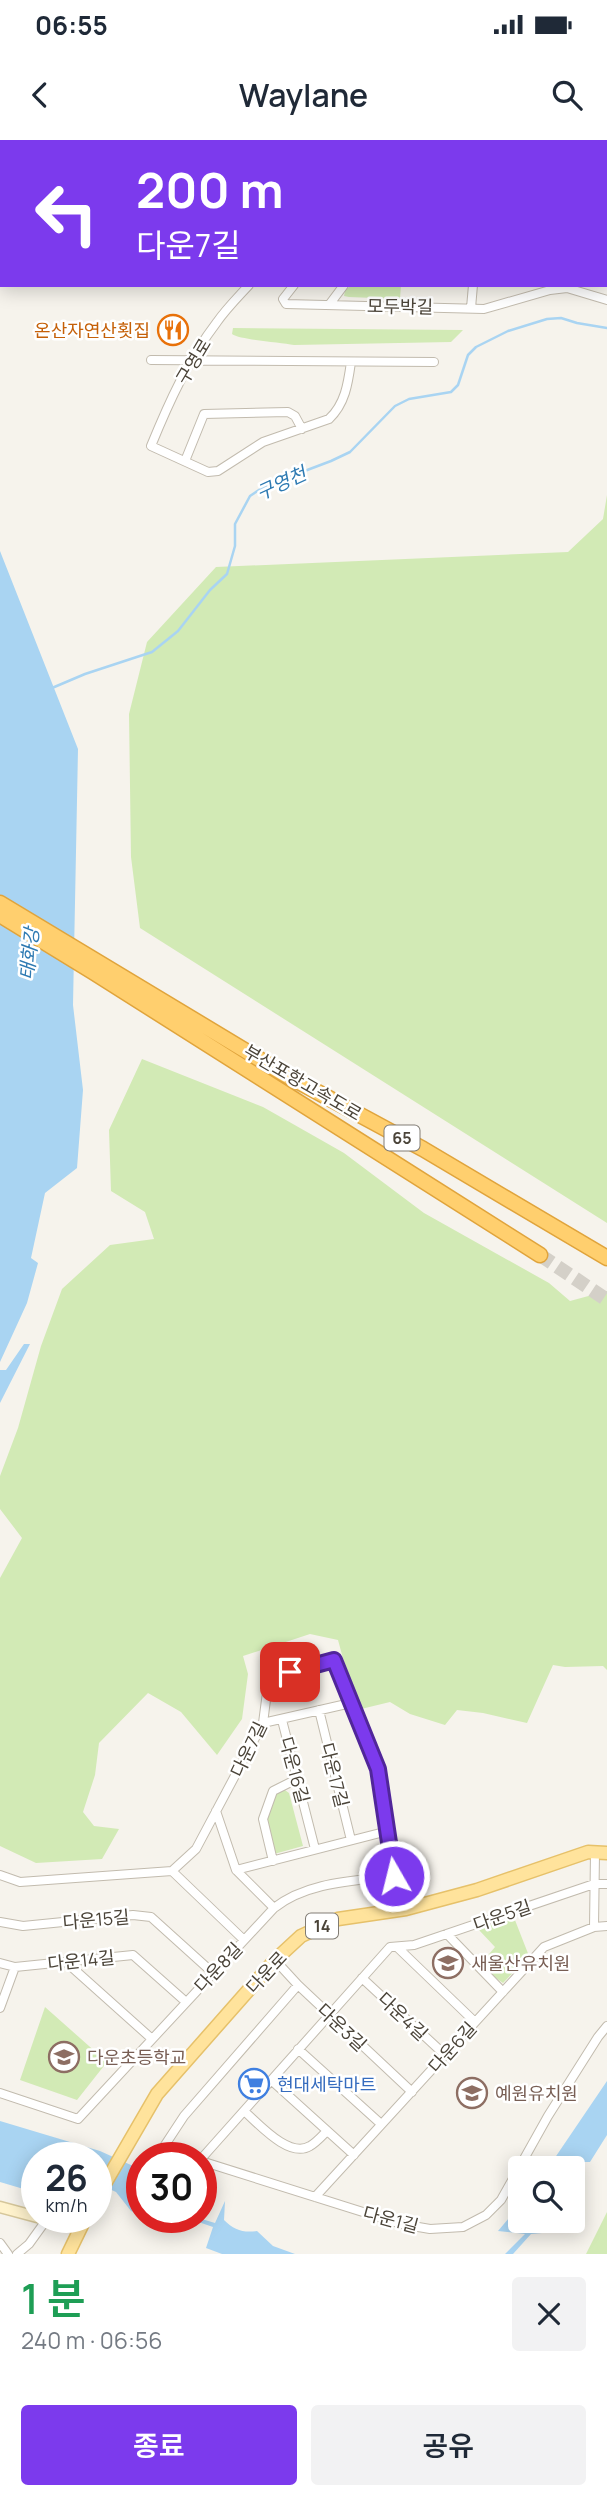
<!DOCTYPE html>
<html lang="ko">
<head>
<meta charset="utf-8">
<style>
  :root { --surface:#fff; --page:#f2f2f3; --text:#1f2937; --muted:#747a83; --accent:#7c3aed }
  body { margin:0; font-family:Manrope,"Noto Sans KR",sans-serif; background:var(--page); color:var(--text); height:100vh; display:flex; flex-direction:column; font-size:26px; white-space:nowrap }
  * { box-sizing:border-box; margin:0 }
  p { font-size:23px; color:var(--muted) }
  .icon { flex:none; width:38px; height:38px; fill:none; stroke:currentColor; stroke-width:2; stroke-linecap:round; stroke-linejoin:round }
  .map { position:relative; height:2114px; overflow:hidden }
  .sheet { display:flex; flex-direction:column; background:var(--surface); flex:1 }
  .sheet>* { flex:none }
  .banner { position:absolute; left:0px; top:0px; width:607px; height:147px; box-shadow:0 4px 18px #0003; background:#7c3aed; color:#fff; overflow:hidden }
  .tools { position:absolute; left:508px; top:2016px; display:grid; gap:14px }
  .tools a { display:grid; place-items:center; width:77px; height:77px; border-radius:7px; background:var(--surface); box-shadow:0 4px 18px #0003; font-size:35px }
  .speed { position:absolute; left:21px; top:2002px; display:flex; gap:14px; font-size:35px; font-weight:700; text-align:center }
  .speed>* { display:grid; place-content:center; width:91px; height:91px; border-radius:50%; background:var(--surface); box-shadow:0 4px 18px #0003; line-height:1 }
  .speed small { font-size:18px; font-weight:400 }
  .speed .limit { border:10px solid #d22; background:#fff; color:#111 }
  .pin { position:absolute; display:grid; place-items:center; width:60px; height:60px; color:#fff; margin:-30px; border-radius:14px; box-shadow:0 4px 10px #0006 }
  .me { position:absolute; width:77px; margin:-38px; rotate:352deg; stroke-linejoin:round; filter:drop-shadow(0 0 5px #0008) }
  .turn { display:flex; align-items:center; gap:24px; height:147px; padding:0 21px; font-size:32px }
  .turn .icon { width:91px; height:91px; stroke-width:2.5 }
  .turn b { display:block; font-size:49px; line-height:60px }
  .round { display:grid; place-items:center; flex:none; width:74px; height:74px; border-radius:7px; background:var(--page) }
  .headline { display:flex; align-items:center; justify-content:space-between; height:119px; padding:0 21px }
  h1 { font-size:42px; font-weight:600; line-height:52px; color:#1e9e55 }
  .cta { display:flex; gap:14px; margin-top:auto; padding:14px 21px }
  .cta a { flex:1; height:80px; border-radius:7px; background:var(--accent); color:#fff; font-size:28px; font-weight:600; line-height:80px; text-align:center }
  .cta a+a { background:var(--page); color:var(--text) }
  .status { display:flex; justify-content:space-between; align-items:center; height:49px; padding:0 35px; background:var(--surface); direction:ltr }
  .status svg { height:19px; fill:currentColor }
  header { display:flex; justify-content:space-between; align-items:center; height:91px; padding:0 21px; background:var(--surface); font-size:32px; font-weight:600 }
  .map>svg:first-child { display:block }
</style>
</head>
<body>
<div class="status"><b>06:55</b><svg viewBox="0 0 49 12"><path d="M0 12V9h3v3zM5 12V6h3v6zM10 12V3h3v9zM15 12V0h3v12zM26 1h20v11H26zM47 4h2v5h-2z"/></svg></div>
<header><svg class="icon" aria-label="back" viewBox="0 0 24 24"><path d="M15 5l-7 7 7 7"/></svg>Waylane<svg class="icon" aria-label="search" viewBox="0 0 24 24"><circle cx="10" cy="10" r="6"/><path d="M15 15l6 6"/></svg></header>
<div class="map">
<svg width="607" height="2114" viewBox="0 0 607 2114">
  <rect width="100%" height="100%" fill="#f6f3ec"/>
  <path fill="#d2eab5" d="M351,145h50l-1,14 -51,-2 -5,-1 1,-5z
    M233,188l230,2 -12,12 -157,3c-14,-3 -54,-5 -62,-11z
    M607,355v728l-467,-295 -9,-71 -2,-143 18,-72 69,-75 352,-15 35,-33z
    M142,919l121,48 81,46 80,60 125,70 21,18 37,-10v379l-4,-4 -38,1 -12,-2 -26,58 -44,-10 -26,-3 -12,15 -35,-11 -20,-12 -33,8 -19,-70 -28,-6 -67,22 5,18 -6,45 -25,36 -36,-43 -33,-19 -49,50 -4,32 -12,37 11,14 25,3 -17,30 -66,4 -36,-17v-268l22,-40 -22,-29v-33l18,-48 23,-82 21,-57 48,-44 44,-6 -9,-27 -34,-21 -2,-61z
    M282,1648l7,5 14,53 -29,8 -9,-35 10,-26z
    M513,1775l16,41 -26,27 -24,-17 16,-19 -16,-17z
    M45,1867l62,55 -30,38 -57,-20z
    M607,2072v42h-21z"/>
  <path fill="#a9d4f2" d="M0,411l78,198 -5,256 10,85 -6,78 -32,25 -14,65 7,5 -11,40 -27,59z
    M24,1204h6l-30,59v-33h6z
    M607,1941v54l-17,27h-6l-5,8 1,7 4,-1 -12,22v-30h-24z
    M0,1981l100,30 42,19v17l-12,2 12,9v18l-11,-5 -15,-19 -20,-9v-25h-59v35l-37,-11z
    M225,2061l-1,19c10,10 19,13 33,11l16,15 22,8h-73l-16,-6 7,-21 -29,-10h11l20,6z
    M520,2065v16h35l-13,12 -11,1 -18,20h-8l20,-20 -27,-3z"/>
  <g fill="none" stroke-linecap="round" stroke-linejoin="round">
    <path stroke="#a9d4f2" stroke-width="2.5" d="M52,548l33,-14 67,-22 26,-21 32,-41 17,-16 8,-28v-22l15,-28 15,-10 66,-25 19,-9 45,-46 14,-7 42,-7 7,-7 10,-30 8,-8 32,-16 39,-12 14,-1 16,5 30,5"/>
    <path stroke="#d4d0c8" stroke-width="14" stroke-dasharray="14 7" stroke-linecap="butt" d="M540,1115l67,45"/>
    <g stroke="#c2bbae" stroke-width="10">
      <path id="street" d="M356,2l1,-2
        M484,2v-2
        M544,2l1,-2
        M604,2l1,-2
        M606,47h1
        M606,87h1
        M606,124h1
        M249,145c-11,12 -23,24 -32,37 -29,38 -48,80 -66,124l57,26 10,-1 45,-29 66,-23c16,-15 19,-35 22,-57
        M294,145l-11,14 3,5 198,5 66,-19 17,-2 40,12
        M329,165l15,-20
        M471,168l2,-23
        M151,220l283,2
        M185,321l19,-47 84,-2 7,4 7,13
        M319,1570l32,130
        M282,1580l33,129
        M263,1583l88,-20
        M216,1671l20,59 38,38
        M273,1721l-10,-42 10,-28 24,-12
        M236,1730l152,-39
        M172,1731l72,69
        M0,1735l20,7 152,-11 24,-22 67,-126 6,-46 65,-17 44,109 16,107 8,33
        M0,1782l23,4 110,-11 18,2 62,56
        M594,1787l1,-74
        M447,1794l56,58
        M397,1807l78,75
        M275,1820l23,25 114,107
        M66,1822l86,77
        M0,1823l15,4 118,-12 53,47
        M362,1838l83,77
        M0,1868l15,-41
        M298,1909l83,75
        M271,1940l83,75
        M0,1953l78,26 196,-211c33,-26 79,-27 120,-32
        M244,1971c14,12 45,48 66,35 6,-3 12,-10 17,-15
        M192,2018l-29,-10 21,-32 114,-131
        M201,2019l189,-212 24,-2 180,-61h13
        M201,2021l200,63 29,5 33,-2 23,-12 15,-15 47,-84 50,-79 9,-11
        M315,2057l229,-250 50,-20 13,-1
        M0,2103l8,11
        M17,2114l12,-10 18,-25"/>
    </g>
    <g stroke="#d6c79b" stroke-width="13">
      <path id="secondary" d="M436,0l19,2
        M606,14h1
        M0,2067l37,10
        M39,2077l40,12"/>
    </g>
    <g stroke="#e6c16a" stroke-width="15">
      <path id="primary" d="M96,2059l61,-105 118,-134 26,-24 37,-17 68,-10 71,-19 111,-38 19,1
        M68,2114l18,-37"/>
    </g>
    <g stroke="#e0a43c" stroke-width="17">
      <path id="highway" d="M0,763l284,171 139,75 184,109
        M0,775l93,57 447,283"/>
    </g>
    <use href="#street" stroke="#fff" stroke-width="8"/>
    <use href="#secondary" stroke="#fff3cd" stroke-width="10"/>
    <use href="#primary" stroke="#ffe39c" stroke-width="12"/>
    <use href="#highway" stroke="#ffcf6e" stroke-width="14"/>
  </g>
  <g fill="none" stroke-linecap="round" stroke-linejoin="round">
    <g stroke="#51269a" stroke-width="18">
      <path id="route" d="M290,1532l44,-12 44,109 16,107"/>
    </g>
    <use href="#route" stroke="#7c3aed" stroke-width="12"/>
  </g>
  <defs>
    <g id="restaurant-ring" transform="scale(1.575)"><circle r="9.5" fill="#fff" stroke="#e8710a" stroke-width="1.5"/><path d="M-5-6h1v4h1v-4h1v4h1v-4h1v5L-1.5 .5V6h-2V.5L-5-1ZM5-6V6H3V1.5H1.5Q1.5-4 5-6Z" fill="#e8710a"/></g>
    <g id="school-ring" transform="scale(1.575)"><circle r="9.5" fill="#fff" stroke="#8d6e63" stroke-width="1.5"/><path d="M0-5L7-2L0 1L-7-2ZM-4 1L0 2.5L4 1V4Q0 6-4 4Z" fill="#8d6e63"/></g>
    <g id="supermarket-ring" transform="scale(1.575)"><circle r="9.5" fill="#fff" stroke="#3f7fe0" stroke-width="1.5"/><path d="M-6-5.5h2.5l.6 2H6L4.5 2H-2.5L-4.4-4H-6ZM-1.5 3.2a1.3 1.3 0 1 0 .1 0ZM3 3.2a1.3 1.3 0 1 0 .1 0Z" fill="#3f7fe0"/></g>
  </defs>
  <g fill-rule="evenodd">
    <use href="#restaurant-ring" x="173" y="190"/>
    <use href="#school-ring" x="448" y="1823"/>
    <use href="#school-ring" x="64" y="1917"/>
    <use href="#supermarket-ring" x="254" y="1944"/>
    <use href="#school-ring" x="472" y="1953"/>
  </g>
  <g text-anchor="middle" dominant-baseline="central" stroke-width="5" stroke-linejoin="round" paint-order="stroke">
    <g fill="#fff" stroke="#817c74" stroke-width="2">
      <rect x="384.5" y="985.5" width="35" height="25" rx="5"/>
      <rect x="306" y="1773.5" width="32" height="25" rx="5"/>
    </g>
    <g font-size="16" font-weight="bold" fill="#4b4439">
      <text x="402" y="998">65</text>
      <text x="322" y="1786">14</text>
    </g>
    <g font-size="18" fill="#4b4439" stroke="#fff">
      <text transform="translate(400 166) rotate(1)">모두박길</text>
      <text transform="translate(193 221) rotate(-59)">구영로</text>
      <text transform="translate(303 942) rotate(30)">부산포항고속도로</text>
      <text transform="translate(248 1609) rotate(-64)">다운7길</text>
      <text transform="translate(295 1630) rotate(75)">다운16길</text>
      <text transform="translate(335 1635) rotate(76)">다운17길</text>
      <text transform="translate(502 1775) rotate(-19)">다운5길</text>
      <text transform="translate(96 1779) rotate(-5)">다운15길</text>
      <text transform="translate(81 1820) rotate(-6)">다운14길</text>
      <text transform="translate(218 1827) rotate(-47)">다운8길</text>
      <text transform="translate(266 1832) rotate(-47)">다운로</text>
      <text transform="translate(403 1876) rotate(43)">다운4길</text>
      <text transform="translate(342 1887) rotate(43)">다운3길</text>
      <text transform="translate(452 1907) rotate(-48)">다운6길</text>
      <text transform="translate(391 2079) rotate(15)">다운1길</text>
    </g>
    <g font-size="18" fill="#c56008" stroke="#fff" text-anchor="end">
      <text x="150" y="190">온산자연산횟집</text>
    </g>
    <g font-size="18" fill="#785e54" stroke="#fff" text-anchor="start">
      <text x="471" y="1823">새울산유치원</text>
      <text x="87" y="1917">다운초등학교</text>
      <text x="495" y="1953">예원유치원</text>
    </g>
    <g font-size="18" fill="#366cbe" stroke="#fff" text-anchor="start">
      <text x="277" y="1944">현대세탁마트</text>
    </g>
    <g font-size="19" font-style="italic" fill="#2e7ab2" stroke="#fff">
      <text transform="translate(281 343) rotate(-25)">구영천</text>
      <text transform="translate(29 814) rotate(-84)">태화강</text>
    </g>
  </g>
</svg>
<div class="tools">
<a><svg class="icon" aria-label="search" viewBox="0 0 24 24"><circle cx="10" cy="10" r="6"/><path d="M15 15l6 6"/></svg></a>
</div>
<div class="speed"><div>26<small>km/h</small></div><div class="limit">30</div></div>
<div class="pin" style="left:290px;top:1532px;background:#d93025"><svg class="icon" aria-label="arrive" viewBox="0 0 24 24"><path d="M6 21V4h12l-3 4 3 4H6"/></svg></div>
<svg class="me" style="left:394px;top:1736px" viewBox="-20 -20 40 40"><circle r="17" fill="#7c3aed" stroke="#fff" stroke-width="3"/><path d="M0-11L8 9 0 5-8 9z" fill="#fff"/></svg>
<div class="banner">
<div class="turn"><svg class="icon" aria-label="left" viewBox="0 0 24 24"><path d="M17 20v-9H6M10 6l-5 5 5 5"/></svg><div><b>200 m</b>다운7길</div></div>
</div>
</div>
<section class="sheet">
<div class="headline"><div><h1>1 분</h1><p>240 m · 06:56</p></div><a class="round"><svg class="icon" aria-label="close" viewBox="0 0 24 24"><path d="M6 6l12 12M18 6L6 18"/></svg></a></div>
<div class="cta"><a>종료</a><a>공유</a></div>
</section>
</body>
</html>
